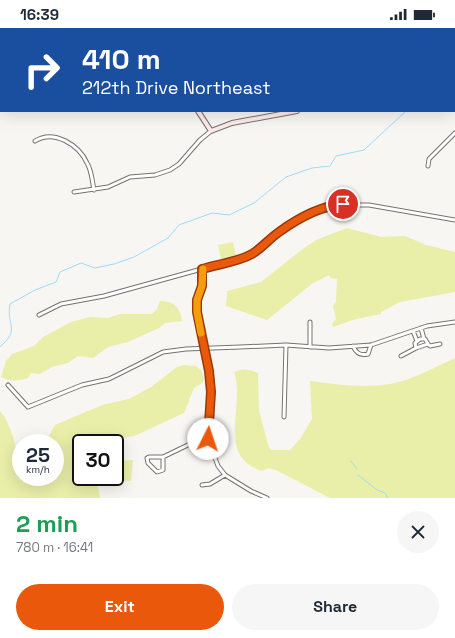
<!DOCTYPE html>
<html lang="en">
<head>
<meta charset="utf-8">
<style>
  :root { --surface:#fff; --page:#f6f6f7; --text:#1f2937; --muted:#747a83; --accent:#ea580c }
  body { margin:0; font-family:"Space Grotesk",sans-serif; background:var(--page); color:var(--text); height:100vh; display:flex; flex-direction:column; font-size:15px; white-space:nowrap }
  * { box-sizing:border-box; margin:0 }
  p { font-size:13px; color:var(--muted) }
  .icon { flex:none; width:22px; height:22px; fill:none; stroke:currentColor; stroke-width:2; stroke-linecap:round; stroke-linejoin:round }
  .map { position:relative; height:470px; overflow:hidden }
  .panel { display:flex; flex-direction:column; background:var(--surface); flex:1 }
  .panel>* { flex:none }
  .banner { position:absolute; left:0px; top:0px; width:455px; height:84px; box-shadow:0 4px 16px #0002; background:#1a4fa0; color:#fff; overflow:hidden }
  .speed { position:absolute; left:12px; top:406px; display:flex; gap:8px; font-size:20px; font-weight:700; text-align:center }
  .speed>* { display:grid; place-content:center; width:52px; height:52px; border-radius:50%; background:var(--surface); box-shadow:0 4px 16px #0002; line-height:1 }
  .speed small { font-size:10px; font-weight:400 }
  .speed .limit { border:2px solid #111; border-radius:6px; background:#fff; color:#111 }
  .pin { position:absolute; display:grid; place-items:center; width:34px; height:34px; color:#fff; margin:-17px; border:2px solid #fff; border-radius:50%; box-shadow:0 1px 4px #0007 }
  .me { position:absolute; width:44px; margin:-22px; rotate:4deg; stroke-linejoin:round; filter:drop-shadow(0 0 3px #0008) }
  .turn { display:flex; align-items:center; gap:14px; height:84px; padding:0 16px; font-size:18px }
  .turn .icon { width:52px; height:52px; stroke-width:2.5 }
  .turn b { display:block; font-size:28px; line-height:34px }
  .round { display:grid; place-items:center; flex:none; width:42px; height:42px; border-radius:21px; background:var(--page) }
  .summary { display:flex; align-items:center; justify-content:space-between; height:68px; padding:0 16px }
  h1 { font-size:24px; font-weight:800; line-height:30px; color:#1e9e55 }
  .button { display:flex; gap:8px; margin-top:auto; padding:8px 16px }
  .button a { flex:1; height:46px; border-radius:24px; background:var(--accent); color:#fff; font-size:16px; font-weight:800; line-height:46px; text-align:center }
  .button a+a { background:var(--page); color:var(--text) }
  .status { display:flex; justify-content:space-between; align-items:center; height:28px; padding:0 20px; background:var(--surface); direction:ltr }
  .status svg { height:11px; fill:currentColor }
  .map>svg:first-child { display:block }
</style>
</head>
<body>
<div class="status"><b>16:39</b><svg viewBox="0 0 49 12"><path d="M0 12V9h3v3zM5 12V6h3v6zM10 12V3h3v9zM15 12V0h3v12zM26 1h20v11H26zM47 4h2v5h-2z"/></svg></div>
<div class="map">
<svg width="455" height="470" viewBox="0 0 455 470">
  <rect width="100%" height="100%" fill="#f8f6f3"/>
  <path fill="#e9eea9" d="M347,200l34,9 24,-1 21,9 29,7v40l-55,10 -19,10v2l-25,5 -23,8 -1,-3 4,-5 -3,-13 3,-4 1,-23 -6,-1 -2,-3 -16,8 -46,37 -41,-14 1,-15 34,-9 43,-34 12,-8z
    M233,214l3,14 -15,3 -3,-14z
    M160,273c14,0 20,6 22,20l-17,2 -6,5 -31,14 -20,5 -15,11 -15,-2 -10,7 -16,4 -12,7 -9,-1 -3,5c-9,3 -19,4 -27,-1l5,-16 6,-7 22,-8 9,-9 28,-15 19,-5 18,1 12,-4h32l5,-5z
    M455,330v140h-125l-54,-28 -8,-2 -6,3c-47,-15 -16,-66 -28,-99 10,-4 14,-3 24,1l1,38 10,37 2,2h19l10,-11 12,-20 -2,-38c31,4 66,9 96,-1 17,-6 33,-15 49,-22z
    M184,337l12,1 6,5 2,8 -2,4 -8,5 -10,25 -50,23 -41,7h-12v34h34v-16l18,-1 -2,21 -29,-2 -4,7 2,12h-100v-87c10,12 13,26 17,41l2,-3 2,3v25h34v-34h-10l10,-18 47,-20 27,-6 22,-12 26,-20z"/>
  <g fill="none" stroke-linecap="round" stroke-linejoin="round">
    <path stroke="#9ddcfb" stroke-width="1" d="M419,1v-1
      M0,319c21,-19 6,-20 10,-43l25,-14 21,-8 4,-10 21,-9 14,5 19,-4 20,-7 34,-19 11,-13 33,-12 17,2 25,-12 32,-26 26,-9 18,-2 6,-10 28,-6 42,-39
      M351,433l6,8
      M358,447l19,15 8,3 3,5"/>
    <g stroke="#747370" stroke-width="5">
      <path id="street" d="M249,0l1,1
        M70,1l1,-1
        M454,14l1,4
        M35,113c19,-12 44,4 52,22 5,8 5,18 7,27
        M428,138l1,-7 26,-26
        M74,164l34,-5 22,-10 25,-2 15,-5 9,-6 21,-24 11,-9
        M202,241v16l-5,15v12l12,59 2,21 -3,47 10,27 7,9 26,16 16,7
        M39,287l22,-11 43,-8 141,-39 15,-9 18,-16 21,-12 16,-8 20,-7h34l86,15
        M421,300l3,11
        M413,303l4,10
        M420,311h5l3,5 -12,4 -1,-5z
        M428,316l2,2 10,-2
        M353,318c3,7 7,10 15,8l3,-9
        M310,319v-25
        M401,328l15,-8
        M8,357l20,22 54,-22 27,-6 54,-27 23,-3 54,-2 46,-2 43,3 42,-3 56,-19 28,-4
        M284,389l2,-72
        M163,429v13l-6,2 -9,-9 -1,-5 2,-1h14l29,-14 16,-4
        M202,457l8,-1 15,-9"/>
    </g>
    <g stroke="#747370" stroke-width="6">
      <path id="secondary" d="M32,0l6,1
        M390,0l4,1
        M370,1l1,-1
        M454,4l1,-1
        M198,83l13,20 21,-8 65,-12"/>
    </g>
    <use href="#street" stroke="#fff" stroke-width="3"/>
    <use href="#secondary" stroke="#ffeae9" stroke-width="4"/>
  </g>
  <g fill="none" stroke-linecap="round" stroke-linejoin="round">
    <g stroke="#983908" stroke-width="10">
      <path id="route" d="M208,411l3,-47 -2,-21 -12,-59v-12l5,-14v-17c16,-5 36,-7 50,-15 10,-6 17,-15 27,-22 18,-13 42,-26 64,-28"/>
    </g>
    <use href="#route" stroke="#ea580c" stroke-width="7"/>
    <path stroke="#f59e0b" stroke-width="7" d="M201,305l-4,-21v-12l5,-14 1,-17"/>
  </g>
</svg>
<div class="speed"><div>25<small>km/h</small></div><div class="limit">30</div></div>
<div class="pin" style="left:343px;top:176px;background:#d93025"><svg class="icon" aria-label="arrive" viewBox="0 0 24 24"><path d="M6 21V4h12l-3 4 3 4H6"/></svg></div>
<svg class="me" style="left:208px;top:411px" viewBox="-20 -20 40 40"><circle r="19" fill="#fff"/><path d="M0-13L10 11 0 6-10 11z" fill="#ea580c"/></svg>
<div class="banner">
<div class="turn"><svg class="icon" aria-label="right" viewBox="0 0 24 24"><path d="M7 20v-9h11M14 6l5 5-5 5"/></svg><div><b>410 m</b>212th Drive Northeast</div></div>
</div>
</div>
<section class="panel">
<div class="summary"><div><h1>2 min</h1><p>780 m · 16:41</p></div><a class="round"><svg class="icon" aria-label="close" viewBox="0 0 24 24"><path d="M6 6l12 12M18 6L6 18"/></svg></a></div>
<div class="button"><a>Exit</a><a>Share</a></div>
</section>
</body>
</html>
